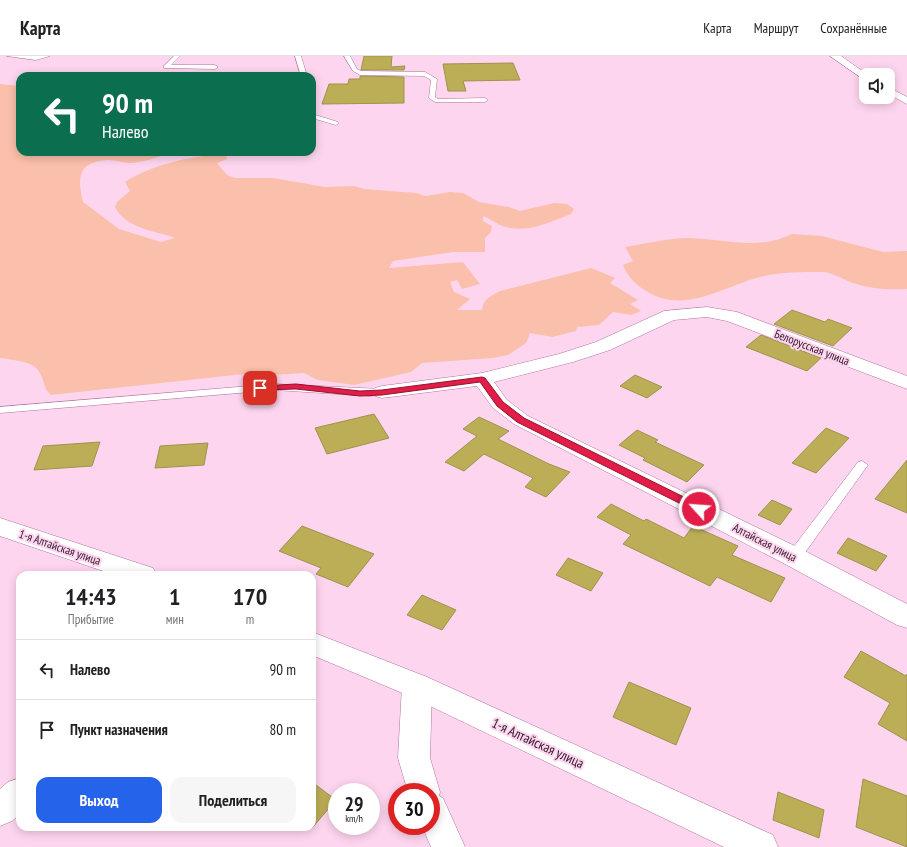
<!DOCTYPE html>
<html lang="ru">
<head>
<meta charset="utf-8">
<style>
  :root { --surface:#fff; --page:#f6f6f6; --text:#202124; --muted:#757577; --line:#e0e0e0; --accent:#2563eb }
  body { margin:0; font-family:"PT Sans Narrow",sans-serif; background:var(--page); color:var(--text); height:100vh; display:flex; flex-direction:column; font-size:15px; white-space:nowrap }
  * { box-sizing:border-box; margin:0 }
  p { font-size:13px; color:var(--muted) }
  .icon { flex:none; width:22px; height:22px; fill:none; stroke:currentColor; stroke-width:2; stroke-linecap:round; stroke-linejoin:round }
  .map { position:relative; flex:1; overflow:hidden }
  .details { position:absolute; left:16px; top:515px; width:300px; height:260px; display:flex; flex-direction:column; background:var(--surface); border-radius:12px; box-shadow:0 2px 10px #0003 }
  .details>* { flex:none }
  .top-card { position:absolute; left:16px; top:16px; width:300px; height:84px; border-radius:12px; box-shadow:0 2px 10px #0003; background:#0b6e4f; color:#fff; overflow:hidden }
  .controls { position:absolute; left:859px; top:12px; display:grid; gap:8px }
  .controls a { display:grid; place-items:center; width:36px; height:36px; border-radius:8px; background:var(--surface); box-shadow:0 2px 10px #0003; font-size:20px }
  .speed { position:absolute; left:328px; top:727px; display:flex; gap:8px; font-size:20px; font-weight:700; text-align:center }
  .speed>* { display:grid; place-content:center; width:52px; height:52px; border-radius:50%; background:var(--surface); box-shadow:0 2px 10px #0003; line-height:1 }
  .speed small { font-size:10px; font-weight:400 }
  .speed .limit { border:6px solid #d22; background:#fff; color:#111 }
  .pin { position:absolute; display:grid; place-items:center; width:34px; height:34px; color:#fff; margin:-17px; border-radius:8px; box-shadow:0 2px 6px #0006 }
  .me { position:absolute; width:44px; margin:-22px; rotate:296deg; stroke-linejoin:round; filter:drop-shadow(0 0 3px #0008) }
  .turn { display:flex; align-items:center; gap:14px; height:84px; padding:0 20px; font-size:18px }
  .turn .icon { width:52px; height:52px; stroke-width:2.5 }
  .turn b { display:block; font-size:28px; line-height:34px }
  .eta { display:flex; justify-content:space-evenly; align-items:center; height:68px; text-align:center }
  .eta b { font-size:24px; font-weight:800; line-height:28px }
  .action { display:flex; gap:8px; margin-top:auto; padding:8px 20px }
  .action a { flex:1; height:46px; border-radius:12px; background:var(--accent); color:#fff; font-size:16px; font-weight:800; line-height:46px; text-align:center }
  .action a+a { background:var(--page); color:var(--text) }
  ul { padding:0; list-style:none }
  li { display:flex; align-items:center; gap:12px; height:60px; padding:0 20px; border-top:1px solid var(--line) }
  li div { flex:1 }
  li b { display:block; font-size:15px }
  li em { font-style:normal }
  header { display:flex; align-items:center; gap:24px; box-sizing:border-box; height:56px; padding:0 20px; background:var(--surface); border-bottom:1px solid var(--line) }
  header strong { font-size:19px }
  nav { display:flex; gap:22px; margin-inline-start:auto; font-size:14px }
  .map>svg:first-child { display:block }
</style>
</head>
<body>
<header>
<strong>Карта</strong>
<nav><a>Карта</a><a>Маршрут</a><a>Сохранённые</a></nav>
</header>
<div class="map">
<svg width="907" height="791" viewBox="0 0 907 791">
  <rect width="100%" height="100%" fill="#fed5ef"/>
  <path fill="#fbc0ab" d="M0,28l20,2v66h154c-14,4 -30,11 -45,11 -7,0 -14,-3 -21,-3 -30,2 -31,17 -25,42l36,27 42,13 14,-4c-21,-8 -49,-9 -60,-31l2,-5 13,-11 -5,-9c26,-17 70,-28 101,-27l1,4 -10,4 10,12 8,3h38l52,9 29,-1 10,3 52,4 10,3 24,-4 13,1 16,9 30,5 11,4 34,-8 13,1 7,5 -3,5c-23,9 -47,21 -71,11 -6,-3 -11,-7 -17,-9v5l9,5 -1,6 -6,6v14h-32l-60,9 -4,7 74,-6 17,22 -18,5 -5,-9 -7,2 4,10 16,7 -13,11h25c1,-11 9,-14 18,-19l91,-23 24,10 -5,5 28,17 -8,4 11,7 -10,4 -18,-3 -14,13 -22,2 -1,4 -24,6 -22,-4 -4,10 -18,12 -15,3 -71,5 -11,9 -57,13 -36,-5 -14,-7 -33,2 -18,-2 -202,22c-8,-7 -6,-13 -11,-22 -5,-12 -28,-13 -40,-15z
    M792,178l30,2 61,16 24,-1v38c-18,1 -36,0 -54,-6 -9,-3 -21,-11 -31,-11 -21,0 -46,0 -66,6 -36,11 -74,36 -110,13 -10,-6 -19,-15 -23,-26l10,-4 -8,-14c20,-3 43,-9 64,-9 36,1 69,13 103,-4z"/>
  <path fill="#bcae56" stroke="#9e934c" d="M364,0h28l-1,11 14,-1 -1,4h-43z
    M513,7l7,17 -57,1 3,10h-18l-5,-27z
    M360,20l44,1v26l-82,1 7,-20h19l1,-5h11z
    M792,254l33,12 3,-3 24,9 -19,18 -59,-22z
    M761,279l60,23 -14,13 -61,-24z
    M635,319l27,12 -15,11 -27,-12z
    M374,358l15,24 -62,16 -12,-26z
    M479,361l30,14 -11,8 51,25 21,8 -24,25 -21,-10 8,-9 -49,-24 -20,17 -19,-9 32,-26 -14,-7z
    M826,372l23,10 -33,35 -24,-10z
    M637,374l21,10 -3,2 49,23 -17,17 -44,-22 2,-2 -26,-13z
    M100,386l-8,24 -58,4 9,-24z
    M208,387l-4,22 -49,3 5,-22z
    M907,404v53l-32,-14z
    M772,444l20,9 -12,16 -22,-10z
    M611,448l33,17 2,-2 38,19 9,-12 45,20 -6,9 53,23 -14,24 -54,-25 -7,9 -87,-42 8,-9 -34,-18z
    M302,470l41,16 31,12 -26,33 -32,-13 5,-6 -42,-17z
    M848,482l39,18 -11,15 -39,-18z
    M568,502l35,15 -12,18 -35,-16z
    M422,539l34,15 -14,20 -35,-15z
    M861,595l45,25 1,-2v67l-29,-17 12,-21 -46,-26z
    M629,626l62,26 -15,37 -63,-28z
    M863,723l44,17v51l-51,-20z
    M312,726l24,18 -24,28z
    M778,736l46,18 -5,28 -46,-18z"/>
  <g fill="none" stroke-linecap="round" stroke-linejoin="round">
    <g stroke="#b2749d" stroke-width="1">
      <path id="lane" d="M7,0h43l-14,4z
        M174,0h6l-9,9h44l3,2 -3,2 -51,-1v-2z
        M295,0h6l6,20h-6z
        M344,0h6l7,13 4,2 64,1 12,7 -2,18 3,2 47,-1 3,2 -3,2h-50l-6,-4 2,-18 -7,-4 -64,-1 -7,-4z
        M312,58l26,8 1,1 -3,2 -24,-7z
        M275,328l107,5 5,3 -5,3 -13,1 -94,-6 -275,23v-6z
        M862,405l6,4 -69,96 -5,1 -5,-1 -2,-4 2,-4 69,-91z"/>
    </g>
    <g stroke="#b2749d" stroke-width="1">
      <path id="street" d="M830,0h11l27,19h-2v6z
        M888,31l19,10v7l-19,-10z
        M707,251l30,5 170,64v13l-180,-68 -20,-4 -33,3 -64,30 -37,12 -79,20 13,18 21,16 275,134 104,54v24l-10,-3 -112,-61 -271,-140 -21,-16 -16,-22 -95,12 -7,-2 -3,-4 3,-4 7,-2 100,-13 77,-19 37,-12 68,-31z
        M417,618l10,3 5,9 -2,72 10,34 -1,4 4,2 22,49h-34l-9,-21h9v-34h-23l-10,-34 4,-72 5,-9z
        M20,722v36l-8,7 -12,5v-37l8,-7z"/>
    </g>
    <g stroke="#b2749d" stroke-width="1">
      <path id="secondary" d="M0,462l153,50 4,7h-42l-115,-39z
        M312,576l115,45 346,158 5,12h-54l-317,-152 -95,-40z"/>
    </g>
    <use href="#lane" fill="#fff" fill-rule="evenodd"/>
    <use href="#street" fill="#fff" fill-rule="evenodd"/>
    <use href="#secondary" fill="#fff" fill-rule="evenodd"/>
  </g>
  <path fill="#e11d48" stroke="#92132f" d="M482,321l3,1 18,24 21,16 178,88 2,3 -5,3 -4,-1 -178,-89 -20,-16 -17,-24 -98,13 -22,1 -64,-7 -36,1 -4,-2 4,-2 36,-2 64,7 22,-1z"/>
  <g text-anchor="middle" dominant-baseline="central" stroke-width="4" stroke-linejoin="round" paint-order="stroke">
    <g font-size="12" fill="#321a2a" stroke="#fed5ef">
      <text transform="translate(812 291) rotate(21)">Белорусская улица</text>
      <text transform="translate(765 486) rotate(27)">Алтайская улица</text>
      <text transform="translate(60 491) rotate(19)">1-я Алтайская улица</text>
    </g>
    <g font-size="14" fill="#321a2a" stroke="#fed5ef">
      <text transform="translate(538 687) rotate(25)">1-я Алтайская улица</text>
    </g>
  </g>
</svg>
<div class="controls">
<a><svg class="icon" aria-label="sound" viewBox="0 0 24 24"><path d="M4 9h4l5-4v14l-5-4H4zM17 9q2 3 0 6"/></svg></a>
</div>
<div class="speed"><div>29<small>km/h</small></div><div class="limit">30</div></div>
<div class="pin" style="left:260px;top:332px;background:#d93025"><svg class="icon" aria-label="arrive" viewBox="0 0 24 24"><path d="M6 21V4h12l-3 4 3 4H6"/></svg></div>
<svg class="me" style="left:699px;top:453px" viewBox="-20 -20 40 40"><circle r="17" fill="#e11d48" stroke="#fff" stroke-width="3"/><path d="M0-11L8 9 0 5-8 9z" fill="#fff"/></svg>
<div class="top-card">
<div class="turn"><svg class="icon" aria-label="left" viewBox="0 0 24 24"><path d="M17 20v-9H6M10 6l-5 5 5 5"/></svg><div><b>90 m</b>Налево</div></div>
</div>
<section class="details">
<div class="eta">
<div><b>14:43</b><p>Прибытие</p></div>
<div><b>1</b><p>мин</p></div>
<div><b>170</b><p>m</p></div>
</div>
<ul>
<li><svg class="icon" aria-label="left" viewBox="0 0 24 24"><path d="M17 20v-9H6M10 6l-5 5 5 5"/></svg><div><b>Налево</b></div><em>90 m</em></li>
<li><svg class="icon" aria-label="arrive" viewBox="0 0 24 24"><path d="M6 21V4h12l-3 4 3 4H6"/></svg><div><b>Пункт назначения</b></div><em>80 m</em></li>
</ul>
<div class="action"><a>Выход</a><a>Поделиться</a></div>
</section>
</div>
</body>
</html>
